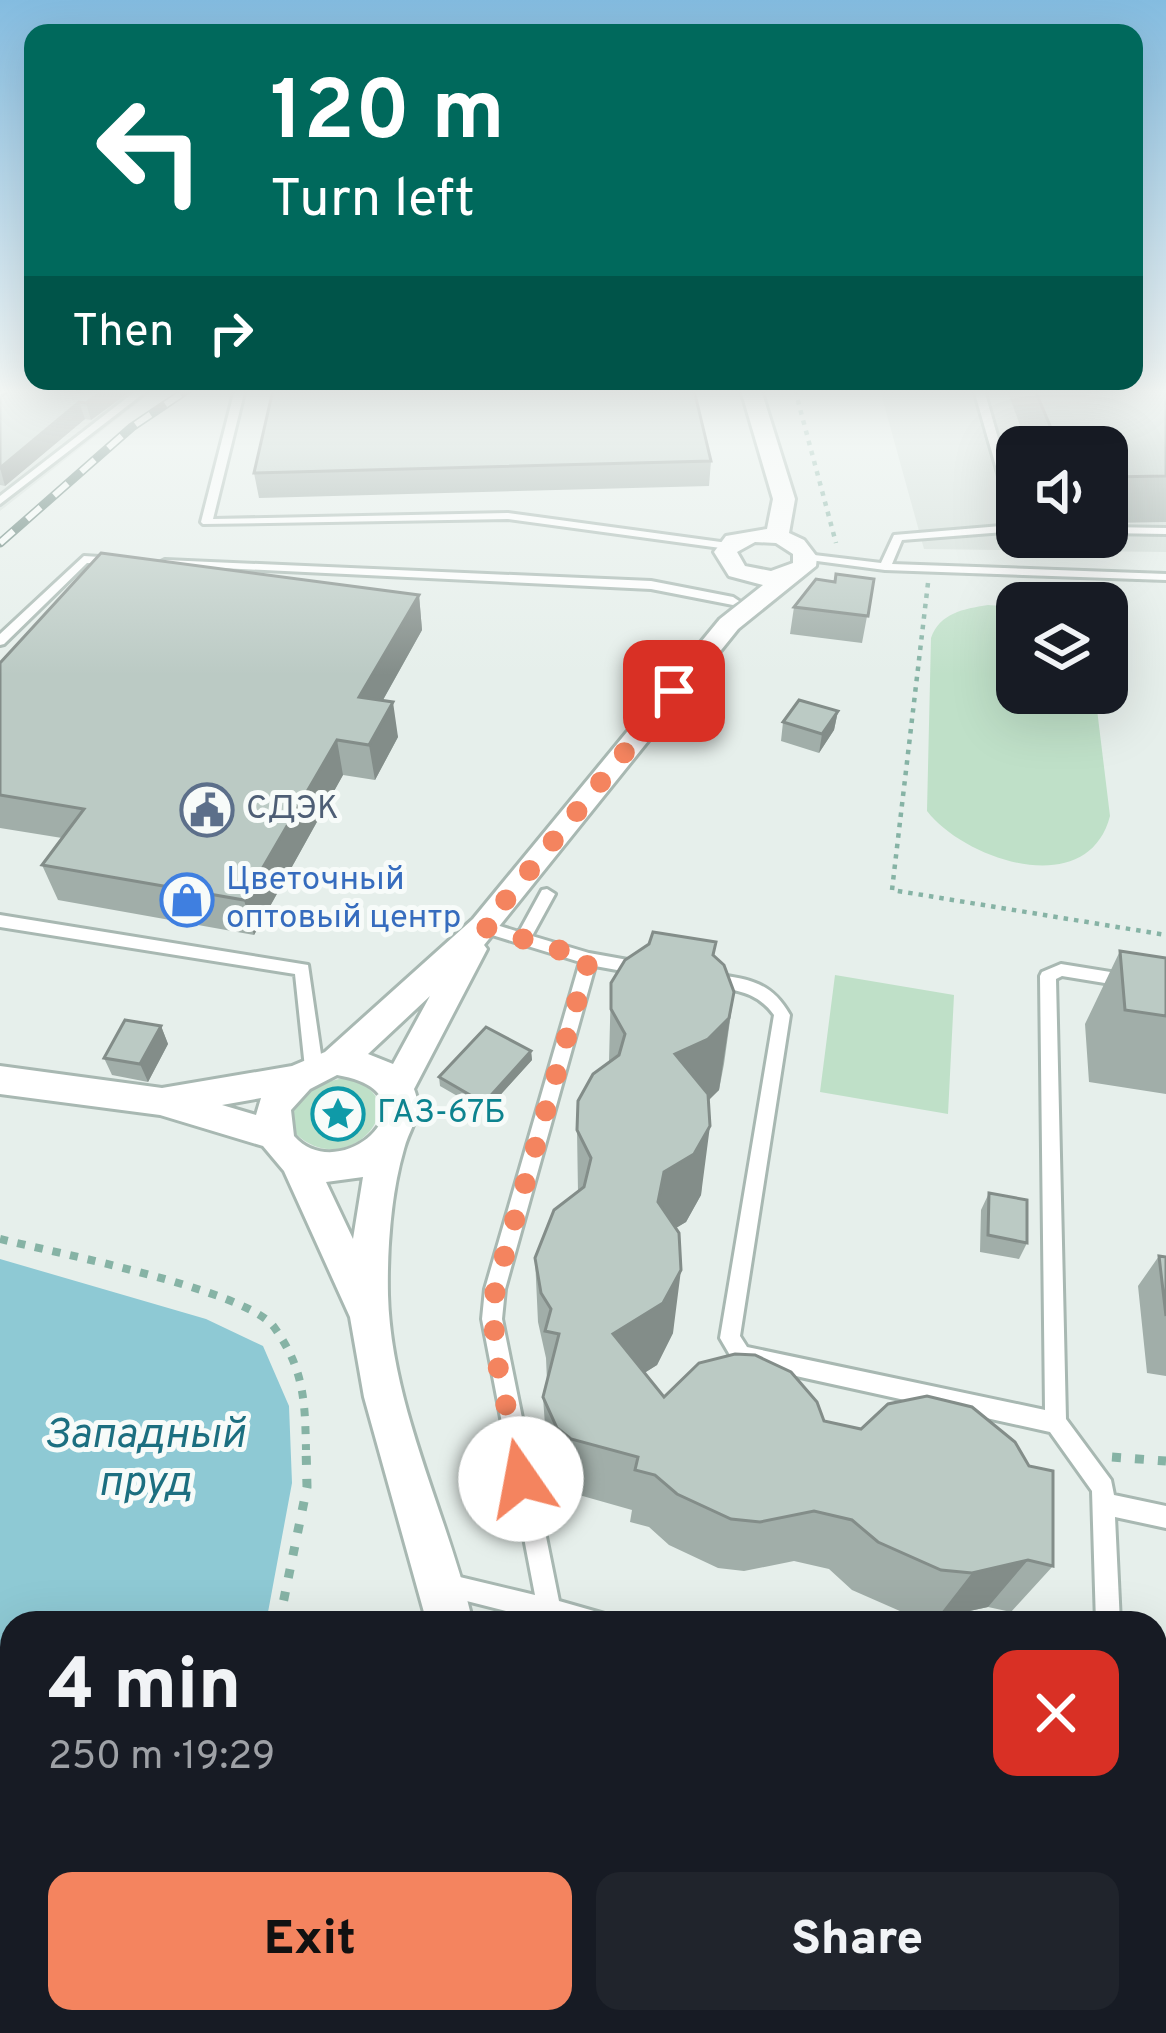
<!DOCTYPE html>
<html lang="en">
<head>
<meta charset="utf-8">
<style>
  :root { --surface:#171b24; --page:#20242c; --text:#f1f3f6; --muted:#9ea1a6; --accent:#f4845f }
  body { margin:0; font-family:Overpass,sans-serif; background:var(--page); color:var(--text); height:100vh; display:flex; flex-direction:column; font-size:45px; white-space:nowrap }
  * { box-sizing:border-box; margin:0 }
  p { font-size:39px; color:var(--muted) }
  .icon { flex:none; width:66px; height:66px; fill:none; stroke:currentColor; stroke-width:2; stroke-linecap:round; stroke-linejoin:round }
  .map { position:relative; flex:1; overflow:hidden }
  .side { position:absolute; left:0px; top:1611px; width:1167px; height:423px; display:flex; flex-direction:column; background:var(--surface); border-radius:36px 36px 0 0; box-shadow:0 12px 48px #0002 }
  .side>* { flex:none }
  .banner { position:absolute; left:24px; top:24px; width:1119px; height:366px; border-radius:24px; box-shadow:0 12px 48px #0002; background:#00695c; color:#fff; overflow:hidden }
  .controls { position:absolute; left:996px; top:426px; display:grid; gap:24px }
  .controls a { display:grid; place-items:center; width:132px; height:132px; border-radius:24px; background:var(--surface); box-shadow:0 12px 48px #0002; font-size:60px }
  .pin { position:absolute; display:grid; place-items:center; width:102px; height:102px; color:#fff; margin:-51px; border-radius:24px; box-shadow:0 6px 18px #0006 }
  .me { position:absolute; width:132px; margin:-66px; rotate:348deg; stroke-linejoin:round; filter:drop-shadow(0 0 9px #0008) }
  .turn { display:flex; align-items:center; gap:42px; height:252px; padding:0 48px; font-size:54px }
  .turn .icon { width:156px; height:156px; stroke-width:2.5 }
  .turn b { display:block; font-size:84px; line-height:102px }
  .then { display:flex; align-items:center; height:114px; padding:0 48px; background:#0003; gap:24px; font-size:45px }
  .round { display:grid; place-items:center; flex:none; width:126px; height:126px; border-radius:24px; background:var(--page) }
  .overview { display:flex; align-items:center; justify-content:space-between; height:204px; padding:0 48px }
  h1 { font-size:72px; font-weight:800; line-height:90px }
  .primary-button { display:flex; gap:24px; margin-top:auto; padding:24px 48px }
  .primary-button a { flex:1; height:138px; border-radius:24px; background:var(--accent); color:#111; font-size:48px; font-weight:800; line-height:138px; text-align:center }
  .primary-button a+a { background:var(--page); color:var(--text) }
  .map>svg:first-child { display:block }
</style>
</head>
<body>
<div class="map">
<svg width="1166" height="2033" viewBox="0 0 1166 2033">
  <rect width="100%" height="100%" fill="#e6efeb"/>
  <path fill="#d4dfda" fill-rule="evenodd" d="M24,390h130l-154,121v-99z
    M880,390h286v162l-242,-3zM1017,447h90v90h-90z
    M619,2022h535l12,4v7h-545z"/>
  <path fill="#bfe0c8" d="M988,605l29,2v86h78l15,123c-22,85 -144,45 -183,-5l4,-173c9,-25 32,-29 57,-33z
    M835,975l119,20 -6,119 -128,-22z
    M343,1078c81,15 7,107 -47,56l-3,-26 19,-22z
    M801,2022h214l-1,11h-214z"/>
  <path fill="#8ec9d4" d="M0,1259l206,60 57,27 26,60 3,77 -26,140h-254v399h133l-3,11h-142z"/>
  <g fill="none" stroke-linecap="round" stroke-linejoin="round">
    <g stroke="#a8b8b2" stroke-width="6">
      <path id="service" d="M137,390h11l-148,114v-8z
        M240,390l4,3 -31,126 295,-6 220,30 6,3 -6,3 -220,-30 -305,5 -2,-2 33,-129z
        M974,390h10l33,114v27l-115,9 -10,24 274,10v6l-281,-10 -83,-11 -2,-2 6,-3 75,9 13,-28 119,-10z
        M1107,527l59,1v6l-59,-1z
        M84,556l32,2 6,3 -6,3 -29,-1 -83,81 -4,1v-11z
        M165,560l486,21 82,16 6,4 -6,4 -82,-16 -490,-24 -2,-2z
        M547,889l8,5 -23,42 57,17 50,9 8,6 -8,6 -44,-8 -90,323 -3,30 57,282 49,14 4,8h-58l-111,-28 -8,-3 -3,-8 3,-8 8,-3 92,22 -53,-276 3,-30 95,-327 -101,-31 -3,-4 8,-6 35,11 23,-42z
        M0,915l308,50 15,103 -3,5h-12l-3,-5 -10,-94 -295,-47z
        M1061,964l105,17v12l-104,-17 -6,3 10,440 45,61 3,15 52,11v22l-51,-11 5,106h-24l-4,-132 -42,-59 -309,-68 -7,-2 -14,-24 54,-323c-18,-25 -40,-24 -68,-31l-2,-4 8,-6c36,5 59,7 78,41l-50,321 7,11 298,63 -5,-434 2,-4z
        M1155,1924l11,3v26l-11,-3z"/>
    </g>
    <g stroke="#a8b8b2" stroke-width="6">
      <path id="minor" d="M741,390h20l34,109 -6,34 15,7 13,17 -1,9 -78,63 -254,316 3,4 -73,140c10,26 -4,37 -10,60 -13,44 -17,100 -16,146 3,112 60,220 85,328h-46l-63,-226 -14,-80 -66,-146 -21,-25 -103,-31 -160,-21v-28l162,22 130,-22 33,-14 148,-133 247,-300 43,-34 -34,-9 -15,-24 12,-16 41,-7 6,-30zM755,542l21,1 17,11v9l-22,8 -26,-5 -8,-14zM430,996l-37,68 -25,-10zM337,1075c107,18 5,115 -43,61l-3,-26 19,-21zM261,1098l-5,17 -34,-10zM363,1177l-10,62 -27,-57z
        M473,2022h56l1,11h-56z"/>
    </g>
    <path stroke="#86b3a5" stroke-width="4.5" stroke-dasharray="4.5 6" stroke-linecap="butt" d="M795,390l41,153
      M928,583l-36,307 274,45"/>
    <path stroke="#86b3a5" stroke-width="8" stroke-dasharray="8 10" stroke-linecap="butt" d="M0,1239c52,13 247,51 274,88 30,42 31,73 32,123"/>
    <path stroke="#86b3a5" stroke-width="9" stroke-dasharray="9 14" stroke-linecap="butt" d="M1112,1457l54,4
      M279,1623l28,-136 -1,-40
      M1155,1786l11,10
      M292,2022v11
      M149,2033l4,-11
      M1072,2033l1,-11"/>
    <use href="#service" fill="#fff" fill-rule="evenodd"/>
    <use href="#minor" fill="#fff" fill-rule="evenodd"/>
    <g stroke="#5f7d75" stroke-width="9">
      <path id="rail" d="M0,543l132,-116 55,-37"/>
    </g>
    <use href="#rail" stroke="#f7fbf9" stroke-width="6" stroke-dasharray="18" stroke-linecap="butt"/>
  </g>
  <path fill="#a1aea9" d="M132,390l-41,30 -6,-1 -80,67 -5,-1v-88z
    M1007,390h159v132l-59,1v-76h-79z
    M711,461l-2,25 -450,12 -5,-25z
    M874,579l-12,64 -72,-9 4,-27 41,-25z
    M419,595l3,35 -39,70 15,37 -23,43 -32,-5 -89,160 -196,-35 -16,-35 20,-27 -62,-10v-165z
    M838,711l-4,19 -15,23 -38,-12 2,-19z
    M716,942l-2,14 20,36 -10,72 -5,26 -11,10 -7,95 -15,27 -11,6 -2,105 -16,32 -13,8 20,24 160,24 229,145 -42,46 -23,-5 -51,11 -28,-3 -57,-25 -23,-21 -35,-8 -50,10 -26,-3 -49,-23 -20,-18 -19,-5 2,-12 -60,-17 -13,-10 -12,-30 -4,-56 4,-16 -1,-23 -8,-36 -3,-64 43,-66 -1,-62 32,-68 2,-79z
    M1120,951l46,7v136l-77,-12 -4,-58z
    M161,1026l7,18 -20,38 -36,-7 -8,-17z
    M531,1051l1,9 -47,52 -45,-26 -1,-9z
    M989,1193l38,50 -8,16 -39,-7 1,-42z
    M1159,1256l7,1v119l-19,-3 -9,-87z"/>
  <path fill="#838d89" d="M104,390h28l-41,30 -5,-17z
    M79,402l6,17 -80,67 -5,-18z
    M419,595l3,35 -57,102 -6,-35z
    M393,702l5,35 -23,43 -6,-35z
    M838,711l-4,19 -15,23 3,-19z
    M337,740l6,35 -89,160 -10,-35z
    M734,992l-15,98 -20,20 -24,-56z
    M161,1026l7,18 -20,38 -8,-18z
    M531,1051l1,9 -47,52 -1,-9z
    M710,1126l-9,69 -15,27 -28,17v-37l6,-30z
    M681,1270l-8,63 -16,32 -46,29 2,-60z
    M1028,1560l-40,47 -51,11 35,-45z"/>
  <path fill="#bbcac4" stroke="#838d89" stroke-width="3" d="M10,390h94l-18,13 -7,-1 -79,66v-71z
    M273,390h421l17,71 -457,12z
    M1035,390h131v86l-59,1v-30h-48z
    M101,553l318,42 -60,102 34,5 -24,43 -32,-5 -93,160 -202,-35 42,-56 -84,-14v-132z
    M836,574l38,5 -6,37 -74,-9 22,-28 19,3z
    M799,700l39,11 -16,23 -39,-12z
    M653,932l63,10 -3,13 11,10 10,27 -5,26 -21,21 -33,15 33,40 2,32 -16,28 -30,18 -6,30 21,31 2,37 -18,33 -50,31 51,63 35,-34 36,-9 20,1 36,17 26,30 7,19 37,8 27,-25 39,-8 45,11 43,35 14,24 24,5v95l-25,-6 -56,13 -31,-3 -63,-28 -26,-22 -38,-9 -54,11 -29,-3 -54,-25 -22,-19 -20,-5 3,-13 -67,-18 -14,-11 -14,-31 16,-63 -14,-3 6,-22 -10,-16 -6,-35 19,-48 30,-23 7,-29 -14,-28 1,-29 15,-27 26,-19 6,-21 -14,-25v-26l14,-23 24,-16z
    M1120,951l46,7v58l-41,-6z
    M125,1020l36,6 -21,38 -36,-6z
    M486,1027l45,24 -47,52 -45,-26z
    M989,1193l38,7v43l-39,-8z
    M1159,1256l7,1v59z"/>
  <linearGradient id="sky" x2="0" y2="1"><stop stop-color="#84bce0"/><stop offset="0.58" stop-color="#f4f8f6"/><stop offset="1" stop-color="#f4f8f6" stop-opacity="0"/></linearGradient>
  <rect width="1166" height="675" fill="url(#sky)"/>
  <g fill="none" stroke-linecap="round" stroke-linejoin="round">
    <path stroke="#f4845f" stroke-width="21" stroke-dasharray="0 37.8" d="M521,1479l-27,-132 1,-58 94,-330 -105,-32 190,-236"/>
  </g>
  <defs>
    <g id="civic-ring" transform="scale(2.7)"><circle r="9.5" fill="#f7fbf9" stroke="#5c6f8a" stroke-width="1.5"/><path d="M-.6-6.5H3V-4.5H.6V-3L4-1V1h2V6H-6V1h2V-1L-.6-3ZM-1.2 2.5V6h2.4V2.5Z" fill="#5c6f8a"/></g>
    <g id="shop-ring" transform="scale(2.7)"><circle r="9.5" fill="#f7fbf9" stroke="#3f7fe0" stroke-width="1.5"/><path d="M-5-2.5h2.3a2.7 3.5 0 0 1 5.4 0H5L5.5 6h-11ZM-1.5-2.5h3a1.5 2.3 0 0 0-3 0Z" fill="#3f7fe0"/></g>
    <g id="sight-ring" transform="scale(2.7)"><circle r="9.5" fill="#f7fbf9" stroke="#0f9aa8" stroke-width="1.5"/><path d="M0-6L1.8-2.2L6-1.7L2.9 1.2L3.7 5.4L0 3.3L-3.7 5.4L-2.9 1.2L-6-1.7L-1.8-2.2Z" fill="#0f9aa8"/></g>
  </defs>
  <g fill-rule="evenodd">
    <use href="#civic-ring" x="207" y="810"/>
    <use href="#shop-ring" x="187" y="900"/>
    <use href="#sight-ring" x="338" y="1114"/>
  </g>
  <g text-anchor="middle" dominant-baseline="central" stroke-width="10" stroke-linejoin="round" paint-order="stroke">
    <g font-size="33" fill="#4e5e75" stroke="#f7fbf9" text-anchor="start">
      <text x="246" y="810">СДЭК</text>
    </g>
    <g font-size="33" fill="#366cbe" stroke="#f7fbf9" text-anchor="start">
      <text x="226" y="881">Цветочный<tspan x="226" dy="38">оптовый центр</tspan></text>
    </g>
    <g font-size="33" fill="#0d838f" stroke="#f7fbf9" text-anchor="start">
      <text x="377" y="1114">ГАЗ-67Б</text>
    </g>
    <g font-size="42" font-style="italic" fill="#1c6f80" stroke="#f7fbf9">
      <text x="145" y="1436">Западный<tspan x="145" dy="48">пруд</tspan></text>
    </g>
  </g>
</svg>
<div class="controls">
<a><svg class="icon" aria-label="sound" viewBox="0 0 24 24"><path d="M4 9h4l5-4v14l-5-4H4zM17 9q2 3 0 6"/></svg></a>
<a><svg class="icon" aria-label="layers" viewBox="0 0 24 24"><path d="M12 4l9 5-9 5-9-5zM3 14l9 5 9-5"/></svg></a>
</div>
<div class="pin" style="left:674px;top:691px;background:#d93025"><svg class="icon" aria-label="arrive" viewBox="0 0 24 24"><path d="M6 21V4h12l-3 4 3 4H6"/></svg></div>
<svg class="me" style="left:521px;top:1479px" viewBox="-20 -20 40 40"><circle r="19" fill="#fff"/><path d="M0-13L10 11 0 6-10 11z" fill="#f4845f"/></svg>
<div class="banner">
<div class="turn"><svg class="icon" aria-label="left" viewBox="0 0 24 24"><path d="M17 20v-9H6M10 6l-5 5 5 5"/></svg><div><b>120 m</b>Turn left</div></div>
<div class="then">Then<svg class="icon" aria-label="right" viewBox="0 0 24 24"><path d="M7 20v-9h11M14 6l5 5-5 5"/></svg></div>
</div>
<section class="side">
<div class="overview"><div><h1>4 min</h1><p>250 m · 19:29</p></div><a class="round" style="background:#d93025;color:#fff"><svg class="icon" aria-label="close" viewBox="0 0 24 24"><path d="M6 6l12 12M18 6L6 18"/></svg></a></div>
<div class="primary-button"><a>Exit</a><a>Share</a></div>
</section>
</div>
</body>
</html>
